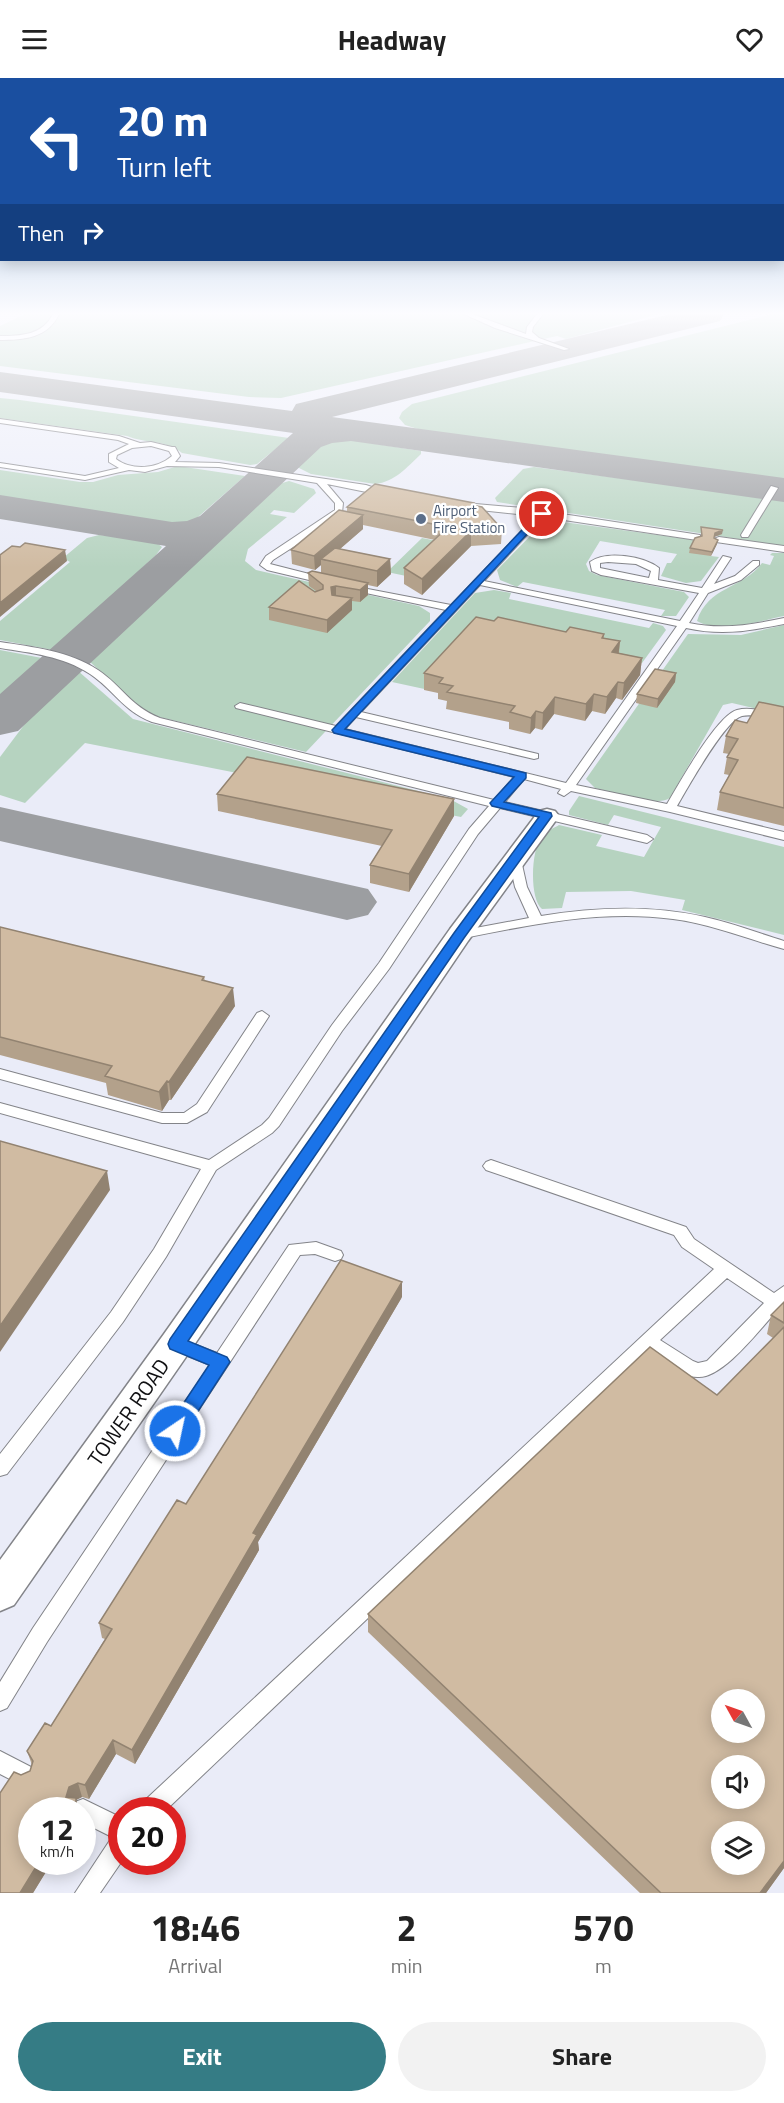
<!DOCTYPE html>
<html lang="en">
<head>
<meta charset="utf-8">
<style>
  :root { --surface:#fff; --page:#f2f2f2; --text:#222; --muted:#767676; --accent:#357c85 }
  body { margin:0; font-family:"Titillium Web",sans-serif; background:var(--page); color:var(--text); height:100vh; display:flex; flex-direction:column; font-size:22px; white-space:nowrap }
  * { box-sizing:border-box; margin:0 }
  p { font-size:20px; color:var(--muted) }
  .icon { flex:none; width:33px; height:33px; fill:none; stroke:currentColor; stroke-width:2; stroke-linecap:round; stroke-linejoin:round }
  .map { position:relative; height:1815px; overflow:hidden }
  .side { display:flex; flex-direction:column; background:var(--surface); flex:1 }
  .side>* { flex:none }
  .top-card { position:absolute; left:0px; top:0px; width:784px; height:183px; box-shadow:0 3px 15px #0003; background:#1a4fa0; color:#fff; overflow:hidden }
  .needle { width:39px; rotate:310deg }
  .controls { position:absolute; left:711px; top:1611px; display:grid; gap:12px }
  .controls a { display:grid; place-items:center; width:54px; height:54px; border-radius:50%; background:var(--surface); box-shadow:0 3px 15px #0003; font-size:30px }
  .speed { position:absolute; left:18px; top:1719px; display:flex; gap:12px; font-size:30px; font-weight:700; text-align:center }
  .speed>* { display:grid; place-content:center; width:78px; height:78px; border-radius:50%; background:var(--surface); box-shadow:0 3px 15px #0003; line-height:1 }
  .speed small { font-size:15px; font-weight:400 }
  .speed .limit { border:9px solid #d22; background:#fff; color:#111 }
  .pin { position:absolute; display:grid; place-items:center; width:51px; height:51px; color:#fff; margin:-26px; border:3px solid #fff; border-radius:50%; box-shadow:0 2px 6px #0007 }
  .me { position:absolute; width:66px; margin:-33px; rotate:34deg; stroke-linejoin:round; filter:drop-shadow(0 0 4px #0008) }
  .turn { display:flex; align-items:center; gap:21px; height:126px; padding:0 18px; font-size:27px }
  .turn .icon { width:78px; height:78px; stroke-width:2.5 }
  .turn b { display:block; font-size:42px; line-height:51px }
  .then { display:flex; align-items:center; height:57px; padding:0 18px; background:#0003; gap:12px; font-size:22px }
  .eta { display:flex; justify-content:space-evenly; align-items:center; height:102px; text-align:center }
  .eta b { font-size:36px; font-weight:700; line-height:42px }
  .action { display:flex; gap:12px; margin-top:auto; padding:12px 18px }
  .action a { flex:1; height:69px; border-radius:36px; background:var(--accent); color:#fff; font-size:24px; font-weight:700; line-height:69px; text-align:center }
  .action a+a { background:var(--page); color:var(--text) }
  header { display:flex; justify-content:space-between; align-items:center; height:78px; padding:0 18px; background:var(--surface); font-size:27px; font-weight:700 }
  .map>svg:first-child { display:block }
</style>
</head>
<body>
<header><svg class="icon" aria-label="menu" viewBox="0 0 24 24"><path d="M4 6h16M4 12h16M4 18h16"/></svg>Headway<svg class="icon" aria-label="heart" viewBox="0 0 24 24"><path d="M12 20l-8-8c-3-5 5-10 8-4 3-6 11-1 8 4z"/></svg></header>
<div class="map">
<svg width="784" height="1815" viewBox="0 0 784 1815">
  <rect width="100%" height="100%" fill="#f8f9fe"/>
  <path fill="#eaecf8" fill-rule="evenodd" d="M0,236h784v1579h-784zM722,1622h32v32h-32zM722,1688h32v32h-32zM32,1732h50v52h-50zM122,1732h50v52h-50zM722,1754h32v32h-32z"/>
  <path fill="#b6d3c0" d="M25,236h634l-93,25 -9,-3 -276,62 -32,-1 -249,-31v-40z
    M773,236h11v165l-363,-49 -16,-5 -6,-7 3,-6 10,-8z
    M0,320l20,2 269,38 -32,26 -7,1 -68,-12c-17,-14 -36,-9 -55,-17l-127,-18z
    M338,360l83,13v3c-14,13 -26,28 -46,30l-64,-10 -14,-7 28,-26z
    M178,388l67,10 -55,48 -9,1 -181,-27v-28l80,12h13l25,-7 40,-3z
    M534,389l250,33v46l-287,-44 -2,-4 28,-29z
    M289,403l25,8 2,4 -22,20 -20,-3 -4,4 17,3 -39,32 -3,12 11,9 26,6 137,30 11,7v8l-124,131 -151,-36 -17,-10 -49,-45 190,-177z
    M563,444l132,18 16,16 8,1 -18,24 -15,2 -25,-7 6,-13h4l6,-9 -77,-13 -14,23 3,7 8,4 87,17 5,5 -13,19h-15l4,-6 -142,-28 -6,5 -17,-7 -3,-10 41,-42z
    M99,457l54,5 9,7 -6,8 -103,95 -53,-10v-19l70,-59 -7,-4 24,-20z
    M422,460l31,6 -42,33 -24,-5z
    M772,475h12v63c-26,5 -63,19 -87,5 11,-35 46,-32 65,-58l8,2 4,-9 -4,-1z
    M494,512l17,3 -2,6 140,29 4,-5 10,3 3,4 -24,33 -42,-9 -171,36 -37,-8 83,-89z
    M784,547v90l-52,-12 -9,2 -53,93c-16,10 -57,-6 -75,-10l-9,-9 102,-145 53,1z
    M0,572l42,8 -42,37z
    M77,592l56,49 317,80 18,10 -7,8 -376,-74 -60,60 -25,-8v-38l27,-36z
    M579,718l205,51v88l-102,-25 3,-10 -54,-9 -65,1 -4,16 -20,1c-13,-11 -11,-60 0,-73 4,-5 12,-8 17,-11l43,10 -6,11 48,11 17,-30 -47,-12 -6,10 -39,-10v-4z"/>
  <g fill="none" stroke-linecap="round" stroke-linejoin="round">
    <path fill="#9c9ea1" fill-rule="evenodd" d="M671,236h53l-4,7 -388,96 452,61v24l-433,-61 -19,2 -11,4 -303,284 -18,4v-41l166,-148 -166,-27v-24l172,27 15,-1 13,-5 93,-83 -293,-41v-20l292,39 4,-7z
      M0,729l368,82 9,13 -9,13 -21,5 -347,-79z"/>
    <g stroke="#838489" stroke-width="2">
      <path id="lane" d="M53,236h6c-11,24 -35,26 -59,26v-4c21,0 43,-1 53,-22z
        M464,236h8l54,20 1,-7 10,-13h6l-10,13 -1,5 7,6 30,11 -5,1 -69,-22z
        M0,341l119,17 21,7 11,-1 21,5h3l5,9 -5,6 44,1 147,22 24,8 -4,3 -59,-12 16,19 -1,10 -10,9 -59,38 -3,4 59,15v4l-3,1 -59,-14 -7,-5 6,-9 69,-46v-7l-18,-20 -98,-16 -52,-1 -22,6 -16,-2 -44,10 -85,-13v-4l85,13 34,-8 -10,-6v-8l20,-10 -11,-4 -118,-17zM151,368l18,5 3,5c-15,13 -40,15 -56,3l1,-4 15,-7z
        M771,408l7,2 -30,49h-6l-1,-2z
        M464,425l59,5 177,27v4l-3,1 -153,-23 -60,64 196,40 19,-28 -98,-18 -9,-4 -2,-9c16,-12 54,-6 69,6l-1,12 44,8 21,-32 8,2 -17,26 21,-8 18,-15h6v4l-18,15 -33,13 -19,30c33,7 62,2 95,-5v6c-36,7 -62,12 -98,4l-110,157 91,19c12,-20 50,-89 70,-94 15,-4 32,3 47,6v6c-12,-2 -29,-9 -42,-6 -17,4 -55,73 -65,90l107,26v8l-114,-28 -99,-21 -7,5 -6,-3 3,-4 -37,-10 -19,23 142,33 6,4 -6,4 -147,-35 -22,26 -89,135 -47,62 -63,95 -7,7 -56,37 -50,87 -43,65 -116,152 -7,2v-22l111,-142 43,-63 47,-80 -201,-56v-10l209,57 53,-35 7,-7 63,-93 47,-62 90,-134 20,-23 -337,-84c-30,-12 -38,-32 -62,-48 -27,-18 -59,-21 -90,-26v-6c33,5 69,9 98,28 24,16 32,36 62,48l334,82 20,-23 -278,-69 -1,-2 5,-3 96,23 110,-116 -99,-21v-4l104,20 85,-89 -75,-8 -1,-2zM608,484l28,2 15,7 -2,7 -49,-10v-5zM480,507l197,41 -111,157 -221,-54 11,-12 178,42 4,-1v-4l-177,-42z
        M719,459l65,9v6l-68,-10v-4z
        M515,778l6,4 6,27 14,29c55,-9 110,-11 164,1 27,6 53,16 79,24v8c-37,-10 -72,-25 -111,-30 -72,-10 -144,6 -214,20l-5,-1 -1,-3 1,-3 75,-14 -14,-31 -6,-27z
        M262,933l7,5 -62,96 -20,11h-25l-162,-44v-10l162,44h22l13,-9 60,-91z
        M491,1082l195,67 8,12 80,54 10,-7v29l-8,-3c-17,18 -52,65 -77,65 -18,1 -36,-16 -50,-26l-483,459h-26l3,-8 571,-533 -32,-22 -8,-12 -188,-65 -3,-4 3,-4zM727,1200l37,25 -57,58 -9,2 -5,-2 -33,-21z
        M316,1164l25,9 2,4 -2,4 -6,2 -20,-7 -15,1 -253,387 -40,66 -7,3v-29l33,-54 177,-263 -40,-16 -3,-5 3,-5 6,-2 41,16 72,-108z
        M0,1673l33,17 3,8 -3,8 -8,3 -25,-13z
        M83,1721l39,19v43l-22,32h-25l37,-56 -30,-15v-12h-10l3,-8z"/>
    </g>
    <g stroke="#838489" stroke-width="3">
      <path id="street" d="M547,731l8,2 4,5 -91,125 -280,413 -174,251 -14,6v-51l164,-226 286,-405 89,-118z"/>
    </g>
    <use href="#lane" fill="#fff" fill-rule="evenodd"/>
    <use href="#street" fill="#fff" fill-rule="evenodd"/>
  </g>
  <path fill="#b3a18b" d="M474,428l28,23 -1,15 -30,2 -49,49 -18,-11v-16l31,-28 -72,-15v4l-23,20 50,10 1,15 -14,13 -9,-2v10l-8,7 -8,-1v9l-25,23 -58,-13v-13l47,-16 -7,-5 -1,-13h13v-8l-6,5 -23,-6 -1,-14 56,-39v-4z
    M701,449l21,7 -8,3 3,7 -6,12 -22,-3 1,-5 11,-12z
    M494,543l72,11 38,2v4l16,3 -1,12 23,5 -2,17 -18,25 -6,-2 -11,16 -13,-3 -7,10 -31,-7 -12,16 -7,-2 -5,6 -21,-5v-7l-63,-13 1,-8 -9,-2v-6l-14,-3v-17z
    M676,595l-1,9 -18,26 -21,-5 1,-9z
    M784,629v119l-67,-16 3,-18 9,-17 -5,-1 3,-17 2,-3 -6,-1 3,-17 21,-13z
    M217,716l237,5v17l-45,76 -39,-9v-18l12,-19 -164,-35z
    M0,849l204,50 1,4 30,25 -64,94h-2l-7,11 -54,-16 -2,-12 -106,-28z
    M402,1219l-144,245 1,8 -124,214 -19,-10 -27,45 -7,-2 -6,3 3,10h-47l20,52 -19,31h-33l21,-118 9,-4 2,-6 -5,-14 24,-25 54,-87 -3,-1 -3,-15 87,-119z
    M784,1224v566l-18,25h-126l-272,-261v-18l349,-219 56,-57 -6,-4 4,-19z"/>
  <path fill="#928371" d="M363,437v14l-37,32 -5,-2v6l-6,5 -1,-14z
    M723,452l-1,4 -8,3 1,-4z
    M471,453v15l-49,49v-16z
    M718,462l-1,4 -6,12 1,-4z
    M65,472l2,11 -67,56v-14z
    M390,481l1,15 -14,13v-16z
    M368,505v12l-8,7v-12z
    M336,508v12l-5,2v-13z
    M352,520v12l-25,23v-13z
    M620,563l-2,17 -6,-6z
    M642,580l-2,17 -18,25 2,-17z
    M676,595l-1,9 -18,26 1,-9z
    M618,604l-2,16 -11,16 2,-17z
    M594,616l-2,17 -7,10 1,-17z
    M555,619l-1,17 -12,16 1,-17z
    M536,633l-1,17 -5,6 1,-16z
    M454,721v17l-45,76v-18z
    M233,910l2,18 -64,94 -2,-18z
    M167,1003l2,19 -7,11 -3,-19z
    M107,1093l3,19 -110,162v-26z
    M402,1204v15l-144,245 1,8 -124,214 -3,-14 121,-217z
    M113,1662l3,14 -27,45 -4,-14z
    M78,1705l4,14 -6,3 3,10h-9l-4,-13 3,-10z
    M784,1783v7l-18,25h-6z
    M39,1784h13l-19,31h-13z"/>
  <path fill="#d0bba2" stroke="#928371" stroke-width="1.5" fill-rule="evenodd" d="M375,406l99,19 -2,2 10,2 20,22 -31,2 -49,48 -18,-11 44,-41 -101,-20z
    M339,432l24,5 -49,41 -23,-6z
    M701,449l22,3 -8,3 -1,5 4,2 -6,12 -22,-4 5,-10 7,-2z
    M25,465l40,7 -65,53v-48l12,-9 8,1z
    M335,470l55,11 -13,12 -56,-12z
    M312,493l56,12 -8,7 -24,-4 -5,1 1,8 20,3 -25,22 -58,-13 30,-26 16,11 8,-3v-4l-15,-12z
    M476,539l18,4 4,-4 68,15 4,-5 34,7 -2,4 18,3 -8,11 30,6 -18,25 -6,-1 -11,15 -13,-3 -8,10 -31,-7 -12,16 -7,-2 -5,7 -21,-6 5,-6 -68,-14 6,-6 -14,-3 4,-5 -19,-5z
    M655,591l21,4 -18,26 -21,-5z
    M759,624l25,5v101l-64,-16 18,-32 -11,-3 11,-18 -12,-3 9,-16 12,3z
    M247,679l207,42 -45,75 -39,-9 22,-35 -175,-36z
    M0,849l204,50 -2,3 31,8 -64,94 -2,-1 -8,11 -54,-16 7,-10 -112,-29z
    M0,1063l107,30 -107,155z
    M341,1182l61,22 -149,251 4,2 -125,215 -19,-10 -28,45 -7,-2 -9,4 -3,10 10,1v3l-6,9h-38v52h7l-19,31h-20v-100l14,-21 7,3 9,-4 3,-10 -6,-10 18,-28 6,3 61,-97 -13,-6 78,-123 9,4z
    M784,1224v21l-13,-8z
    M784,1249v534l-24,32h-99l-293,-279 282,-267 67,48zM722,1622h32v32h-32zM722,1688h32v32h-32zM722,1754h32v32h-32z"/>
  <linearGradient id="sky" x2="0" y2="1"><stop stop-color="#86add7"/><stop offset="0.48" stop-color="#fcfcff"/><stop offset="1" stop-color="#fcfcff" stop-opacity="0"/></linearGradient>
  <rect width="784" height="490" fill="url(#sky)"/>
  <path fill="#1a73e8" stroke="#114b97" stroke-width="1.5" d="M539,434l7,2 -201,215 181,44v5l-22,24 47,11 1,3 -88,122 -276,403 39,16 3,5 -48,74 -7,3 -6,-3 -3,-5 3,-6 40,-60 -39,-16 -2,-5 2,-5 284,-406 85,-116 -47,-11 -2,-3 24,-26 -180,-44 -2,-3z"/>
  <circle fill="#5c6f8a" stroke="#fff" stroke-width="2" cx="421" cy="441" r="6"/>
  <g text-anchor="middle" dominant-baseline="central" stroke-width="4.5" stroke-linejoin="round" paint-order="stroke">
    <g font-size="15" fill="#4e5e75" stroke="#fff" text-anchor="start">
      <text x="433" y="432">Airport<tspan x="433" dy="17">Fire Station</tspan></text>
    </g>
    <g font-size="21" fill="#101012" stroke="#fff">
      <text transform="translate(128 1334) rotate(-55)">TOWER ROAD</text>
    </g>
  </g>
</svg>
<div class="controls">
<a><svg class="needle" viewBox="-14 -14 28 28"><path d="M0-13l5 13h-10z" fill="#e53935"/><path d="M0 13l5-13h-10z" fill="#767676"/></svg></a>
<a><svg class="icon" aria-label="sound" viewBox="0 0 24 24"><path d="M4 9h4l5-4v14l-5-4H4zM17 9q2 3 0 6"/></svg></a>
<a><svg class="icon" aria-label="layers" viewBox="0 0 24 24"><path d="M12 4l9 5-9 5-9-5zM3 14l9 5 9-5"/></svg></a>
</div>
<div class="speed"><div>12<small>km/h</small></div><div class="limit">20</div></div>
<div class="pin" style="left:542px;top:436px;background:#d93025"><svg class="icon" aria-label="arrive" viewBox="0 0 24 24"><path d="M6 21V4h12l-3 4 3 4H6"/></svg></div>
<svg class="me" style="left:175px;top:1353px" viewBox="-20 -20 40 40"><circle r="17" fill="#1a73e8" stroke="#fff" stroke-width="3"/><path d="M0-11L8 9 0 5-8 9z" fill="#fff"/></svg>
<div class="top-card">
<div class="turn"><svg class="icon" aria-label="left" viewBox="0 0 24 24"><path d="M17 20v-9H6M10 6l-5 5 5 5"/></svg><div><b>20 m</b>Turn left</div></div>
<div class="then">Then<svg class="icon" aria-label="right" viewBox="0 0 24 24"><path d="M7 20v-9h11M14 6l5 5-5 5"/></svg></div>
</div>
</div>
<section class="side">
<div class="eta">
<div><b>18:46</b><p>Arrival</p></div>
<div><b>2</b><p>min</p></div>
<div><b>570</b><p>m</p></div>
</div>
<div class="action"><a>Exit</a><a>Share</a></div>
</section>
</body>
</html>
